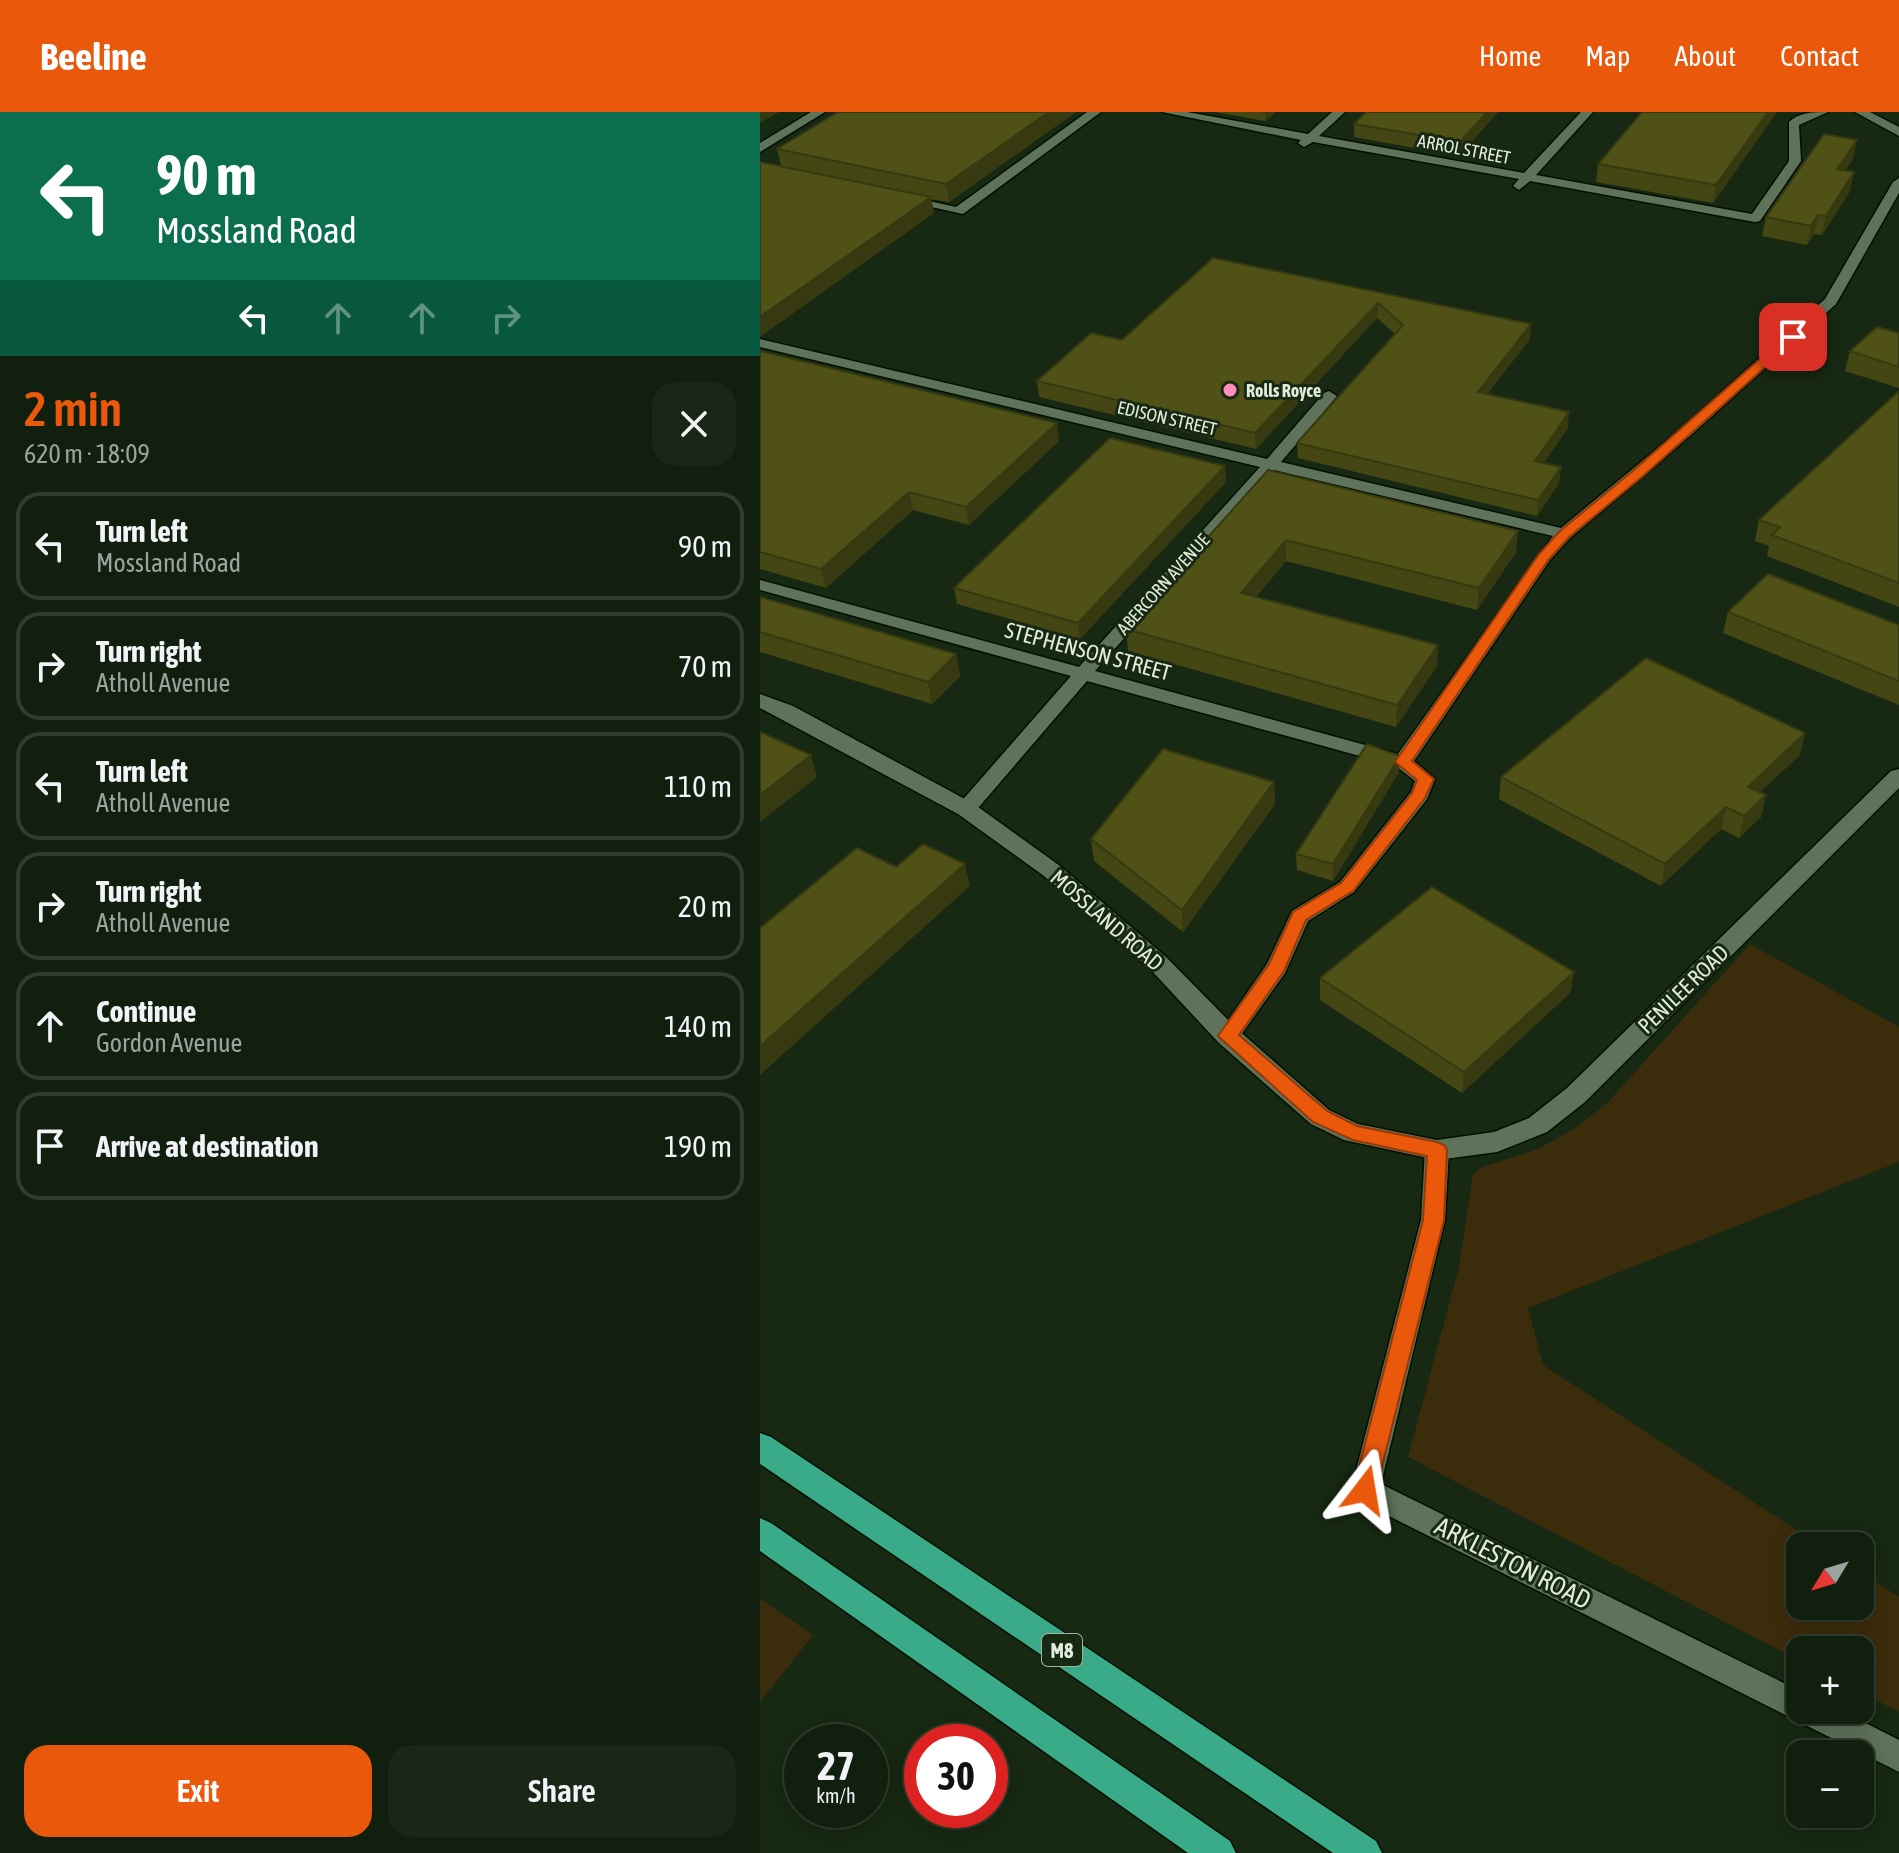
<!DOCTYPE html>
<html lang="en">
<head>
<meta charset="utf-8">
<style>
  :root { --surface:#111f0e; --page:#1a2717; --text:#f1f3f6; --muted:#9ca29e; --line:#303d2e; --accent:#ea580c }
  body { margin:0; font-family:"Asap Condensed",sans-serif; background:var(--page); color:var(--text); height:100vh; display:flex; flex-direction:column; font-size:30px; white-space:nowrap }
  * { box-sizing:border-box; margin:0 }
  p { font-size:26px; color:var(--muted) }
  .icon { flex:none; width:44px; height:44px; fill:none; stroke:currentColor; stroke-width:2; stroke-linecap:round; stroke-linejoin:round }
  .map { position:relative; flex:1; overflow:hidden }
  .drawer { display:flex; flex-direction:column; background:var(--surface); width:760px }
  .drawer>* { flex:none }
  .banner { background:#0b6e4f; color:#fff; overflow:hidden }
  .needle { width:52px; rotate:232deg }
  .fabs { position:absolute; left:1026px; top:1420px; display:grid; gap:16px }
  .fabs a { display:grid; place-items:center; width:88px; height:88px; border-radius:16px; background:var(--surface); box-shadow:0 4px 20px #0003,0 0 0 2px var(--line); font-size:40px }
  .speed { position:absolute; left:24px; top:1612px; display:flex; gap:16px; font-size:40px; font-weight:700; text-align:center }
  .speed>* { display:grid; place-content:center; width:104px; height:104px; border-radius:50%; background:var(--surface); box-shadow:0 4px 20px #0003,0 0 0 2px var(--line); line-height:1 }
  .speed small { font-size:20px; font-weight:400 }
  .speed .limit { border:12px solid #d22; background:#fff; color:#111 }
  .pin { position:absolute; display:grid; place-items:center; width:68px; height:68px; color:#fff; margin:-34px; border-radius:16px; box-shadow:0 4px 12px #0006 }
  .me { position:absolute; width:88px; margin:-44px; rotate:14deg; stroke-linejoin:round; filter:drop-shadow(0 0 6px #0008) }
  .turn { display:flex; align-items:center; gap:28px; height:168px; padding:0 24px; font-size:36px }
  .turn .icon { width:104px; height:104px; stroke-width:2.5 }
  .turn b { display:block; font-size:56px; line-height:68px }
  .lanes { display:flex; align-items:center; height:76px; padding:0 24px; background:#0003; justify-content:center; gap:40px; direction:ltr }
  .lanes .off { opacity:.35 }
  .round { display:grid; place-items:center; flex:none; width:84px; height:84px; border-radius:24px; background:var(--page) }
  .headline { display:flex; align-items:center; justify-content:space-between; height:136px; padding:0 24px }
  h1 { font-size:48px; font-weight:600; line-height:60px; color:var(--accent) }
  .button { display:flex; gap:16px; margin-top:auto; padding:16px 24px }
  .button a { flex:1; height:92px; border-radius:24px; background:var(--accent); color:#fff; font-size:32px; font-weight:600; line-height:92px; text-align:center }
  .button a+a { background:var(--page); color:var(--text) }
  ul { padding:0; list-style:none }
  li { display:flex; align-items:center; gap:24px; height:108px; margin:0 16px 12px; padding:0 8px; border:4px solid var(--line); border-radius:24px }
  li div { flex:1 }
  li b { display:block; font-size:30px }
  li em { font-style:normal }
  header { display:flex; align-items:center; gap:48px; box-sizing:border-box; height:112px; padding:0 40px; background:var(--accent); color:#fff }
  header strong { font-size:38px }
  nav { display:flex; gap:44px; margin-inline-start:auto; font-size:28px }
  main { display:flex; flex:1; min-height:0 }
  .map>svg:first-child { display:block }
</style>
</head>
<body>
<header>
<strong>Beeline</strong>
<nav><a>Home</a><a>Map</a><a>About</a><a>Contact</a></nav>
</header>
<main>
<section class="drawer">
<div class="banner">
<div class="turn"><svg class="icon" aria-label="left" viewBox="0 0 24 24"><path d="M17 20v-9H6M10 6l-5 5 5 5"/></svg><div><b>90 m</b>Mossland Road</div></div>
<div class="lanes"><svg class="icon" aria-label="left" viewBox="0 0 24 24"><path d="M17 20v-9H6M10 6l-5 5 5 5"/></svg><svg class="icon off" aria-label="ahead" viewBox="0 0 24 24"><path d="M12 20V5M6 11l6-6 6 6"/></svg><svg class="icon off" aria-label="ahead" viewBox="0 0 24 24"><path d="M12 20V5M6 11l6-6 6 6"/></svg><svg class="icon off" aria-label="right" viewBox="0 0 24 24"><path d="M7 20v-9h11M14 6l5 5-5 5"/></svg></div>
</div>
<div class="headline"><div><h1>2 min</h1><p>620 m · 18:09</p></div><a class="round"><svg class="icon" aria-label="close" viewBox="0 0 24 24"><path d="M6 6l12 12M18 6L6 18"/></svg></a></div>
<ul>
<li><svg class="icon" aria-label="left" viewBox="0 0 24 24"><path d="M17 20v-9H6M10 6l-5 5 5 5"/></svg><div><b>Turn left</b><p>Mossland Road</p></div><em>90 m</em></li>
<li><svg class="icon" aria-label="right" viewBox="0 0 24 24"><path d="M7 20v-9h11M14 6l5 5-5 5"/></svg><div><b>Turn right</b><p>Atholl Avenue</p></div><em>70 m</em></li>
<li><svg class="icon" aria-label="left" viewBox="0 0 24 24"><path d="M17 20v-9H6M10 6l-5 5 5 5"/></svg><div><b>Turn left</b><p>Atholl Avenue</p></div><em>110 m</em></li>
<li><svg class="icon" aria-label="right" viewBox="0 0 24 24"><path d="M7 20v-9h11M14 6l5 5-5 5"/></svg><div><b>Turn right</b><p>Atholl Avenue</p></div><em>20 m</em></li>
<li><svg class="icon" aria-label="ahead" viewBox="0 0 24 24"><path d="M12 20V5M6 11l6-6 6 6"/></svg><div><b>Continue</b><p>Gordon Avenue</p></div><em>140 m</em></li>
<li><svg class="icon" aria-label="arrive" viewBox="0 0 24 24"><path d="M6 21V4h12l-3 4 3 4H6"/></svg><div><b>Arrive at destination</b></div><em>190 m</em></li>
</ul>
<div class="button"><a>Exit</a><a>Share</a></div>
</section>
<div class="map">
<svg width="1139" height="1741" viewBox="0 0 1139 1741">
  <rect width="100%" height="100%" fill="#172912"/>
  <path fill="#3b2c0b" d="M990,832l149,83v135l-371,146 15,57 278,181h-21v60h60v-35l39,26v115l-39,-20v-42h-60v11l-392,-204 51,-190 14,-93 7,-6 58,-19 39,-22 31,-25z
    M0,1486l53,37 -53,67z"/>
  <g fill="none" stroke-linecap="round" stroke-linejoin="round">
    <g stroke="#021101" stroke-width="3">
      <path id="minor" d="M51,0h14l-65,40v-9z
        M327,0h14l-138,102 -63,-14 6,-4 50,11z
        M402,0h25l121,22 24,-22h13l-26,24 205,37 57,-61h12l-57,63 216,39 37,-53v-39c10,-10 25,-10 39,-10l-29,13 2,36 -41,60 -5,1 -225,-41 -11,9 -6,-4 6,-7 -206,-37 -9,5 -6,-4 3,-3z
        M1095,0h15l29,15v9z
        M1139,66v15l-63,111 -145,131 -121,103 -20,22 -136,201 21,18 -8,20 -73,93 -46,29 -23,52 -49,69 -8,3 -8,-3 -3,-6 50,-72 25,-53 48,-29 71,-90 4,-11 -19,-15 -309,-85 -114,133h-14l-3,-5 3,-5 112,-128 -311,-86v-10l319,87 181,-200 -500,-120v-8l507,120 57,-66 5,-2 8,5 -56,66 280,66 120,-99 144,-130 68,-117zM514,358l279,66 -155,218 -303,-83z
        M677,1028l8,3 4,7 -4,70 -64,264 419,207v19h40l59,30v32l-544,-273 -4,-9 70,-270 4,-70 4,-7z"/>
    </g>
    <g stroke="#021101" stroke-width="3">
      <path id="tertiary" d="M0,582l33,12 181,98 86,62 106,91 71,72 92,81 29,14 79,16 57,-8 35,-14 38,-30 324,-317 8,-2v19l-314,314 -38,30 -50,20 -60,8 -93,-20 -33,-16 -92,-81 -69,-74 -106,-93 -86,-62 -198,-106z"/>
    </g>
    <g stroke="#021101" stroke-width="3">
      <path id="motorway" d="M0,1321l11,4 605,404 6,12h-49l-573,-389z
        M0,1406l11,5 459,318 6,12h-48l-428,-302z"/>
    </g>
    <use href="#minor" fill="#5e7359" fill-rule="evenodd"/>
    <use href="#tertiary" fill="#5e7359" fill-rule="evenodd"/>
    <use href="#motorway" fill="#3aab88" fill-rule="evenodd"/>
  </g>
  <path fill="#444614" d="M316,0l-127,90 -18,-3 3,14 -153,-47 -4,-17z
    M455,0h61l-11,9z
    M606,0h132l-39,44 -105,-19v-13z
    M1017,0l-64,91 -117,-21 2,-18z
    M1093,46l-8,13 5,20 -28,44 -8,-1 -7,11 -45,-9 4,-19z
    M453,146l317,81 -43,55 81,34 -25,35 18,4 -2,16 -22,33 -239,-58 -1,-15 98,-109 -18,-16 -121,131 -217,-52 -2,-16 85,-41z
    M1139,221v55l-54,-17 5,-20z
    M0,239l299,90 -90,84 -56,-15 -87,78 -66,-19z
    M1139,279v216l-132,-51 2,-10 -14,-5 4,-21z
    M465,354l1,16 -146,157 -123,-35 -3,-16z
    M508,358l248,82 -39,58 -191,-49 -30,36 181,69 -41,61 -268,-76 -2,-22z
    M0,485l196,57 4,22 -28,28 -172,-52z
    M968,500l171,13v80l-176,-72z
    M1045,621l-5,22 -40,37 6,3 -5,22 -22,21 -18,-9 -60,57 -162,-87 2,-22z
    M639,660l-66,109 -36,-11 -1,-16z
    M514,670l1,22 -92,128 -89,-71 -3,-22z
    M814,860l-4,21 -108,100 -142,-93v-22z"/>
  <path fill="#373910" d="M0,0h19l-19,11z
    M289,0h27l-127,90 -3,-18z
    M505,0h11l-11,9z
    M727,0h11l-39,44 1,-14z
    M1008,0h9l-64,91 3,-18z
    M1097,28l-4,18 -20,30 4,-19z
    M1094,60l-4,19 -28,44 4,-19z
    M171,85l3,16 -174,124v-20z
    M1058,103l-4,19 -7,11 4,-19z
    M618,191l-1,15 -121,131 -1,-16z
    M771,212l-1,15 -53,68 1,-15z
    M809,300l-1,16 -34,49 1,-16z
    M297,311l2,18 -90,84 -3,-18z
    M465,354l1,16 -146,157 -2,-16z
    M801,355l-2,16 -22,33 1,-16z
    M149,380l4,18 -87,78 -5,-19z
    M758,419l-2,21 -39,58 2,-22z
    M526,428v21l-44,53 -1,-21z
    M678,533l-1,21 -41,61 1,-22z
    M196,542l4,22 -28,28 -4,-22z
    M1045,621l-5,22 -57,53 5,-21z
    M51,643l6,22 -57,45v-27z
    M640,644l-1,16 -66,109v-17z
    M514,670l1,22 -92,128 -1,-22z
    M1006,683l-5,22 -22,21 5,-22z
    M966,695l-5,22 -60,57 4,-22z
    M205,752l5,22 -210,189v-29z
    M814,860l-4,21 -108,100 2,-21z"/>
  <path fill="#4f5117" stroke="#373910" stroke-width="2" d="M78,0h211l-103,72 -169,-35z
    M606,0h121l-27,30 -106,-18z
    M882,0h126l-52,73 -118,-21z
    M1064,22l33,6 -20,29 17,3 -28,44 -8,-1 -7,11 -45,-9z
    M0,50l171,35 -171,120z
    M453,146l318,66 -53,68 91,20 -34,49 26,6 -23,33 -241,-57 106,-118 -25,-22 -123,130 -218,-52 54,-48 31,7z
    M1117,215l22,6v34l-49,-16z
    M0,239l297,72 -91,84 -57,-15 -88,77 -61,-17z
    M1139,279v192l-127,-48 8,-8 -21,-7z
    M350,326l115,28 -147,157 -124,-35z
    M508,358l250,61 -39,57 -193,-48 -45,53 197,52 -41,60 -271,-76z
    M1008,462l131,51v56l-171,-69z
    M0,485l196,57 -28,28 -168,-50z
    M886,546l159,75 -57,54 18,8 -22,21 -18,-9 -61,57 -164,-87z
    M0,620l51,23 -51,40z
    M607,632l33,12 -67,108 -37,-10z
    M403,637l111,33 -92,128 -91,-71z
    M163,732l42,20 -205,182v-118l97,-80 39,19z
    M672,775l142,85 -110,100 -144,-94z"/>
  <path fill="#ea580c" stroke="#983908" stroke-width="2" d="M1028,222l11,3 -156,139 -74,61 -20,22 -137,202 22,18 -9,19 -72,93 -47,29 -22,51 -45,64 88,76 30,15 80,16 7,3 3,5 -3,70 -68,270 -3,7 -8,4 -8,-4 -4,-7 70,-270 4,-64 -74,-16 -40,-18 -95,-86 51,-72 24,-52 48,-29 71,-90 5,-13 -22,-18 144,-208 21,-23 74,-61z"/>
  <circle fill="#ff8eba" stroke="#172912" stroke-width="3" cx="470" cy="278" r="8"/>
  <g text-anchor="middle" dominant-baseline="central" stroke-width="6" stroke-linejoin="round" paint-order="stroke">
    <g font-size="18" fill="#e0ecdd" stroke="#172912">
      <text transform="translate(704 37) rotate(11)">ARROL STREET</text>
      <text transform="translate(407 306) rotate(13)">EDISON STREET</text>
      <text transform="translate(403 472) rotate(-48)">ABERCORN AVENUE</text>
    </g>
    <g font-size="18" font-weight="bold" fill="#e0ecdd" stroke="#172912" text-anchor="start">
      <text x="486" y="278">Rolls Royce</text>
    </g>
    <rect fill="#172912" stroke="#a4b2a0" stroke-width="2" x="282" y="1522" width="40" height="32" rx="6"/>
    <g font-size="20" font-weight="bold" fill="#e0ecdd">
      <text x="302" y="1538">M8</text>
    </g>
    <g font-size="22" fill="#e0ecdd" stroke="#172912">
      <text transform="translate(328 539) rotate(15)">STEPHENSON STREET</text>
      <text transform="translate(347 808) rotate(41)">MOSSLAND ROAD</text>
      <text transform="translate(923 877) rotate(-44)">PENILEE ROAD</text>
    </g>
    <g font-size="26" fill="#e0ecdd" stroke="#172912">
      <text transform="translate(753 1451) rotate(27)">ARKLESTON ROAD</text>
    </g>
  </g>
</svg>
<div class="fabs">
<a><svg class="needle" viewBox="-14 -14 28 28"><path d="M0-13l5 13h-10z" fill="#e53935"/><path d="M0 13l5-13h-10z" fill="#9ca29e"/></svg></a>
<a>+</a>
<a>−</a>
</div>
<div class="speed"><div>27<small>km/h</small></div><div class="limit">30</div></div>
<div class="pin" style="left:1033px;top:225px;background:#d93025"><svg class="icon" aria-label="arrive" viewBox="0 0 24 24"><path d="M6 21V4h12l-3 4 3 4H6"/></svg></div>
<svg class="me" style="left:605px;top:1378px" viewBox="-20 -20 40 40"><path d="M0-17L14 15 0 8-14 15z" fill="#ea580c" stroke="#fff" stroke-width="4"/></svg>
</div>
</main>
</body>
</html>
